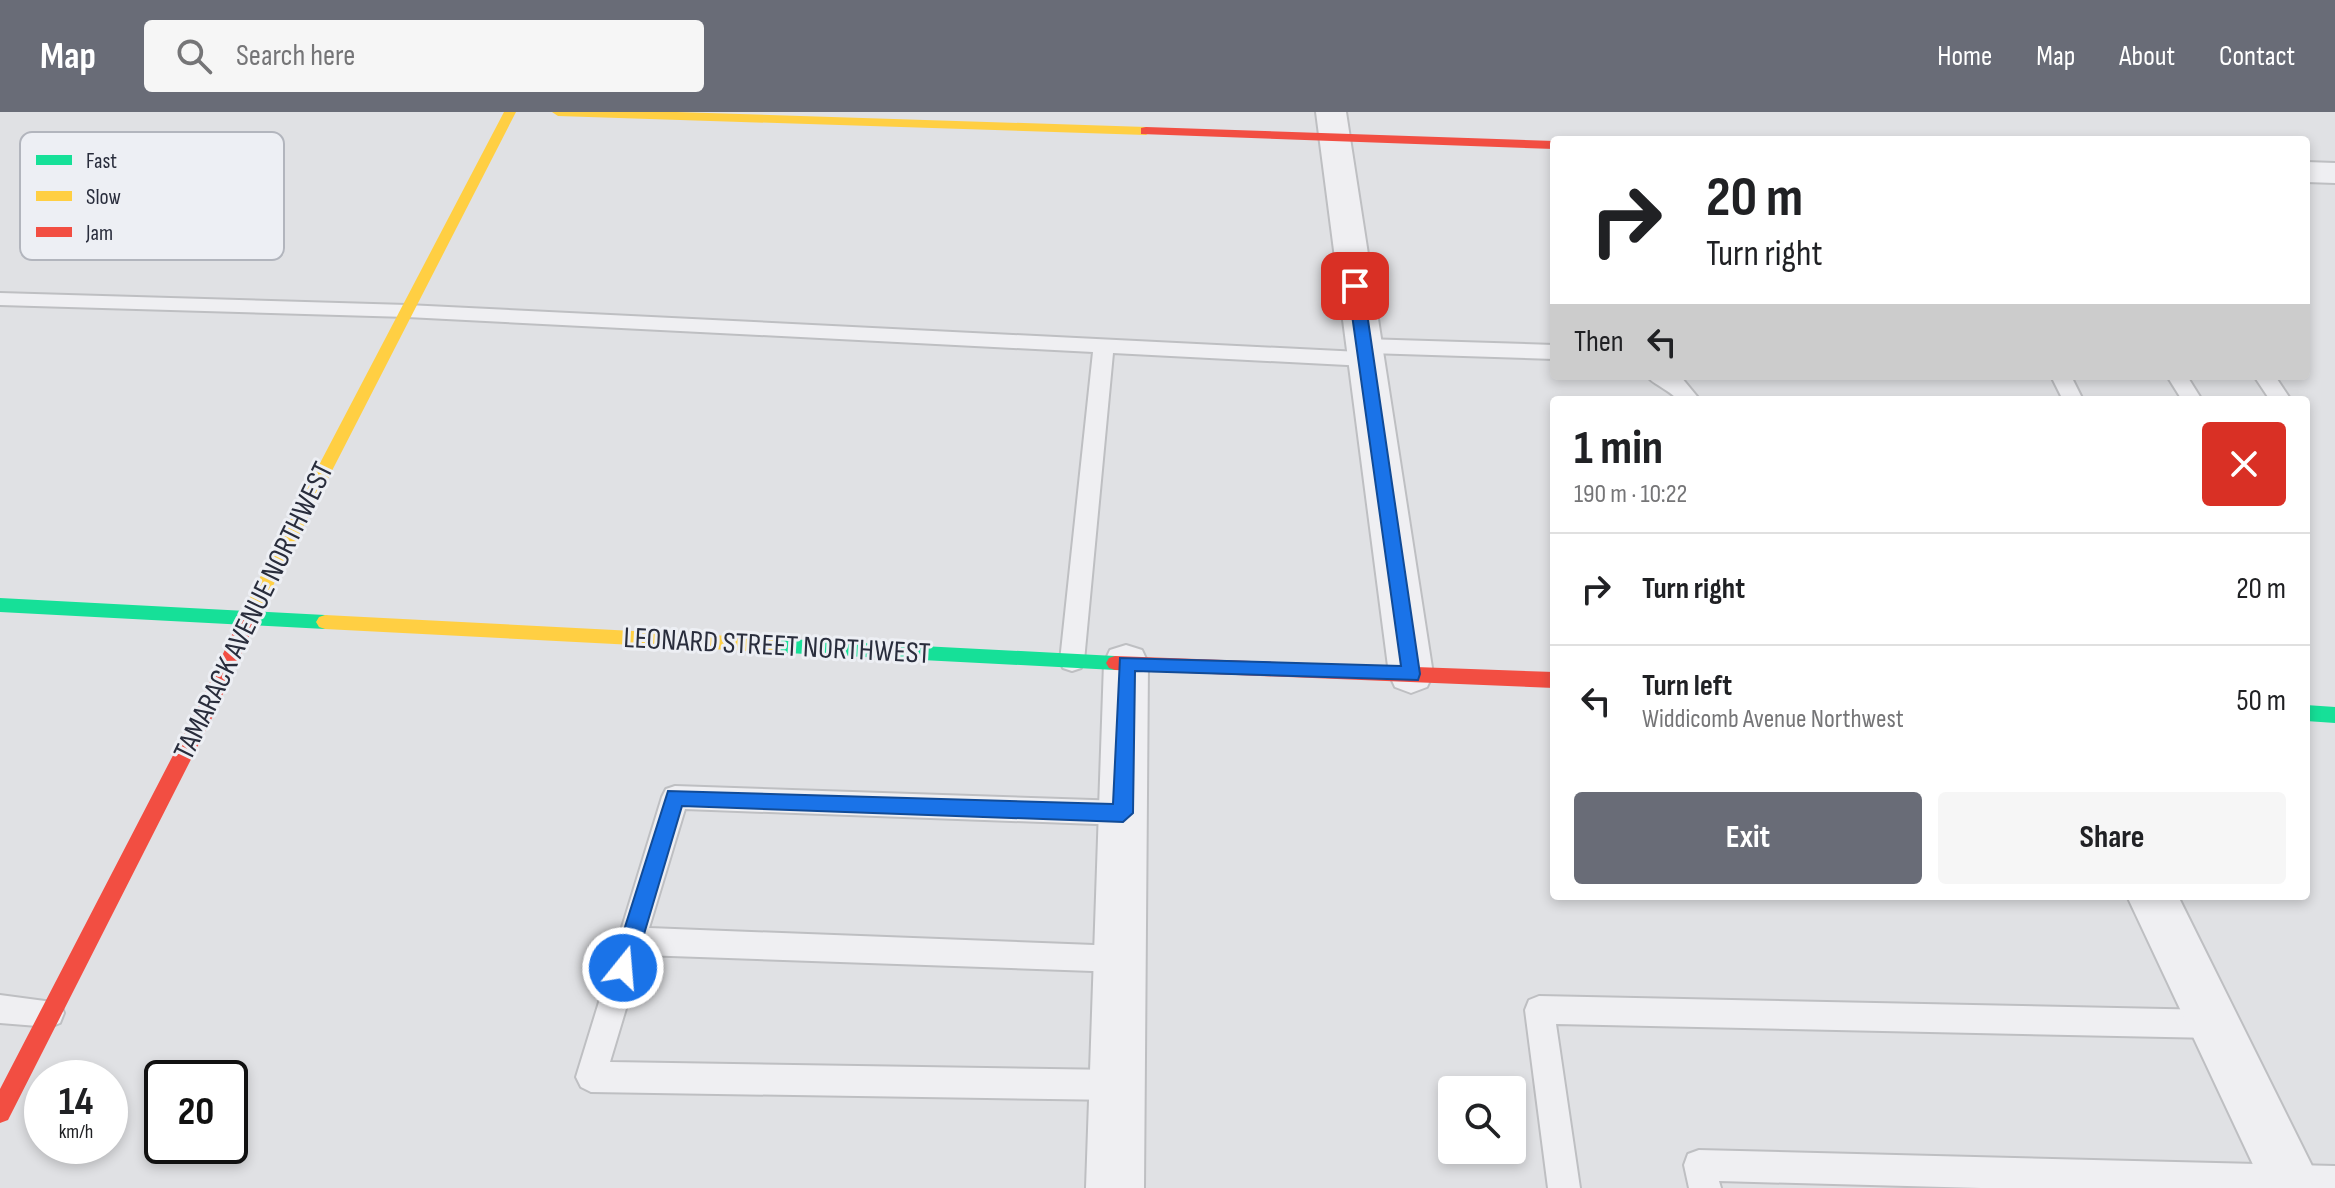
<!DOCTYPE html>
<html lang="en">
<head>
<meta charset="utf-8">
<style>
  :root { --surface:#fff; --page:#f6f6f6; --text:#202124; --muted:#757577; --line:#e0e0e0; --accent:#696c77 }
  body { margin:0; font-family:"Sofia Sans Condensed",sans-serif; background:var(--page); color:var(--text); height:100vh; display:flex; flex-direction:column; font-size:30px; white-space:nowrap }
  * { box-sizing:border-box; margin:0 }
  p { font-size:26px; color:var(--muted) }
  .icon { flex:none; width:44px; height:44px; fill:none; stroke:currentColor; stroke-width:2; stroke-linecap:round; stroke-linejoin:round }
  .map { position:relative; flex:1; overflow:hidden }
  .panel { position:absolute; left:1550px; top:284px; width:760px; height:504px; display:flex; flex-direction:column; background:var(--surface); border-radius:8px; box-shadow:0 4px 12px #0003 }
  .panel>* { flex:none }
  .top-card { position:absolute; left:1550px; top:24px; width:760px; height:244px; border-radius:8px; box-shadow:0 4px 12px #0003; background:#fff; color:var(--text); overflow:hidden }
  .fabs { position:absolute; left:1438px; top:964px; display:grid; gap:16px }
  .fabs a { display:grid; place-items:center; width:88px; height:88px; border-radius:8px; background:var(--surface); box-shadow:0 4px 12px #0003; font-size:40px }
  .speed { position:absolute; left:24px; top:948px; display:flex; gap:16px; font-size:40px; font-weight:700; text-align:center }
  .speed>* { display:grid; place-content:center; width:104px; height:104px; border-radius:50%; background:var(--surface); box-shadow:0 4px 12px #0003; line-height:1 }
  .speed small { font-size:20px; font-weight:400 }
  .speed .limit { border:4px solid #111; border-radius:12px; background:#fff; color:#111 }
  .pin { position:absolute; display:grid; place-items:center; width:68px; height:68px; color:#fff; margin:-34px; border-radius:16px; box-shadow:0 4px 12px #0006 }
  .me { position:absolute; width:88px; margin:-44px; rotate:17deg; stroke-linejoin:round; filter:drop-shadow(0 0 6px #0008) }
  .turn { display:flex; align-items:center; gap:28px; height:168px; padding:0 24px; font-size:36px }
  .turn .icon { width:104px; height:104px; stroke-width:2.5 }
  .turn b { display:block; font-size:56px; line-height:68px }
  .then { display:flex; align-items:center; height:76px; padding:0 24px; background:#0003; gap:16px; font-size:30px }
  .round { display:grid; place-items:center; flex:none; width:84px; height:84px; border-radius:8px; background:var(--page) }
  .head { display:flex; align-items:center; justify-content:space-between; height:136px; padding:0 24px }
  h1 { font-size:48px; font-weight:700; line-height:60px }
  .action { display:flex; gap:16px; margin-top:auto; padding:16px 24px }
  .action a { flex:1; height:92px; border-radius:8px; background:var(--accent); color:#fff; font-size:32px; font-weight:700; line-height:92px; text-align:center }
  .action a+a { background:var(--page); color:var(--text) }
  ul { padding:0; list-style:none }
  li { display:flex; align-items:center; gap:24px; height:112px; padding:0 24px; border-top:2px solid var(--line) }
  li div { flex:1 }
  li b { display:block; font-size:30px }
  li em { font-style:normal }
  header { display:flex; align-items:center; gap:48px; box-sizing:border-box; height:112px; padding:0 40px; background:var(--accent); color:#fff }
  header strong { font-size:38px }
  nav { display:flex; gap:44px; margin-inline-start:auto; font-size:28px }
  .search { width:560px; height:72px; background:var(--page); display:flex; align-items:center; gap:20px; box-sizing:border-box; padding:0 28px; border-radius:8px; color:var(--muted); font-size:30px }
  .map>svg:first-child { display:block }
</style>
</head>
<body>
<header>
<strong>Map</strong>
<div class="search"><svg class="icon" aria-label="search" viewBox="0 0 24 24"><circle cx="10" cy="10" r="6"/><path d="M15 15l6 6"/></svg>Search here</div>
<nav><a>Home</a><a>Map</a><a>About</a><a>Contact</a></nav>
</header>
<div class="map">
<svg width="2335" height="1076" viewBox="0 0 2335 1076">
  <rect width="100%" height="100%" fill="#e0e1e4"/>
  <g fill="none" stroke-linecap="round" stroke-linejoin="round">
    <g stroke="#bebfc2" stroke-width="4">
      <path id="lane" d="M0,181l407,12 953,47 -6,-6 10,-7 190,6v14l-185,-6 7,6 -10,7 -253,-13 -29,308 -3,7 -9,3 -9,-3 -3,-7 33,-309 -686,-35 -407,-12z
        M1647,264l34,1 19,23h-22c-10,-11 -27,-17 -31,-24z
        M2051,264h20l12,24h-20z
        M2167,264h20l15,24h-20z
        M2254,264h21l16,24h-21z
        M675,674l448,15 9,4 4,8 -4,8 -9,4 -438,-16 -36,119 471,18 10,3 4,10 -4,10 -10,3 -478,-17 -32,107 507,8 11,4 4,11 -4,11 -11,4 -526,-8 -10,-5 -5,-10 86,-280 4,-8z
        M0,883l60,8 4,10 -4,10 -10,4 -50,-4z
        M1539,884l675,14 10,4 4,10 -4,10 -10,4 -658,-14 24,164h-32l-23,-178 4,-10z
        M1699,1038l636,16v22h-354l-262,-7 2,7h-32l-5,-23 4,-11z"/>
    </g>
    <g stroke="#bebfc2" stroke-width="4">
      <path id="street" d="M1316,0h30l87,562 -6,13 -16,6 -16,-6 -6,-13z
        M2306,50l29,1v20l-29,-1z
        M1126,533l16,5 6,13 -4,525h-58l18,-525 6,-13z
        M2127,784h51l145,292h-59z"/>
    </g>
    <use href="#lane" fill="#efeff2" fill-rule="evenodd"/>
    <use href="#street" fill="#efeff2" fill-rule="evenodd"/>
    <path fill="#16e098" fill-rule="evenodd" d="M0,486l325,17 6,2 3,5 -3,5 -6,2 -325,-17z
      M768,526l347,18 6,2 3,5 -3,5 -6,2 -347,-18 -6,-2 -3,-5 3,-5z
      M2306,593l29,2v16l-29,-2z"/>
    <path fill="#ffcf43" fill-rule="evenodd" d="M504,0h12l-258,503h-12l-3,-5z
      M552,0h124l470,15 6,4 -6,4 -588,-19z
      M325,503l443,23 6,2 3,5 -3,5 -6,2 -443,-23 -6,-2 -3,-5 3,-5z"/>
    <path fill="#f24e42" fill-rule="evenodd" d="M1146,15l408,14v8l-413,-15v-6z
      M252,491l6,2 3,5 -49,108 -204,402 -8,3v-34l197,-380 49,-104z
      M1115,544l439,16v16l-439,-18 -6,-2 -3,-5 3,-5z"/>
  </g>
  <path fill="#1a73e8" stroke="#114b97" stroke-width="2" d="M1355,170l8,4 57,388 -2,6 -283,-9 -2,142 -10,9 -441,-16 -48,162 -4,8 -7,3 -8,-3 -3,-8 56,-177 445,13 7,-146 281,8 -53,-380z"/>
  <g text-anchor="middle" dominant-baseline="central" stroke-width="6" stroke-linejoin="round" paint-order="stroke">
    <g font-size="30" fill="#292d3c" stroke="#edeff4">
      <text transform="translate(254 499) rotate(-64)">TAMARACK AVENUE NORTHWEST</text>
      <text transform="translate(777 534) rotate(3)">LEONARD STREET NORTHWEST</text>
    </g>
  </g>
  <rect x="20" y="20" width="264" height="128" rx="12" fill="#edeff4" stroke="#b2b5bd" stroke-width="2"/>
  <rect x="36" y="43" width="36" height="10" fill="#16e098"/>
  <rect x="36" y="79" width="36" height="10" fill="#ffcf43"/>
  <rect x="36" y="115" width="36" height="10" fill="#f24e42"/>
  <g font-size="22" fill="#292d3c">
    <text x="86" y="56">Fast</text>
    <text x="86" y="92">Slow</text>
    <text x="86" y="128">Jam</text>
  </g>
</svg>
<div class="fabs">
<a><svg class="icon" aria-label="search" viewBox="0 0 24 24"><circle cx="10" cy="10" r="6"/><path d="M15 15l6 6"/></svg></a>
</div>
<div class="speed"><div>14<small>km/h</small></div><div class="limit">20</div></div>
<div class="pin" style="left:1355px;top:174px;background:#d93025"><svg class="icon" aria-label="arrive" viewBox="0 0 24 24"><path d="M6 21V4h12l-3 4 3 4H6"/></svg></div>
<svg class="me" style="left:623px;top:856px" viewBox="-20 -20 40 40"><circle r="17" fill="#1a73e8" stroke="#fff" stroke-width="3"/><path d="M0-11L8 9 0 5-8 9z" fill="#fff"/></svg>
<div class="top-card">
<div class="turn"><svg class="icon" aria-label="right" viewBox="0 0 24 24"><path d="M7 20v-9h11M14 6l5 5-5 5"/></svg><div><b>20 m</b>Turn right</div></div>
<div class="then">Then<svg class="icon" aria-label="left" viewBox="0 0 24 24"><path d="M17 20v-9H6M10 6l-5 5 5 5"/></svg></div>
</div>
<section class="panel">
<div class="head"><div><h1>1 min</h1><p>190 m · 10:22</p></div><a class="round" style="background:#d93025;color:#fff"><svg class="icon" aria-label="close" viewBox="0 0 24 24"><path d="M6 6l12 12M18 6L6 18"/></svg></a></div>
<ul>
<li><svg class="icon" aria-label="right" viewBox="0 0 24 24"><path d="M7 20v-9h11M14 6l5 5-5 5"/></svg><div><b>Turn right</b></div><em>20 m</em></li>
<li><svg class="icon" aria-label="left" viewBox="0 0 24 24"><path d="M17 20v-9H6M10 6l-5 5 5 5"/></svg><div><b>Turn left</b><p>Widdicomb Avenue Northwest</p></div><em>50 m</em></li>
</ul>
<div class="action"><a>Exit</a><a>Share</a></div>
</section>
</div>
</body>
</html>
